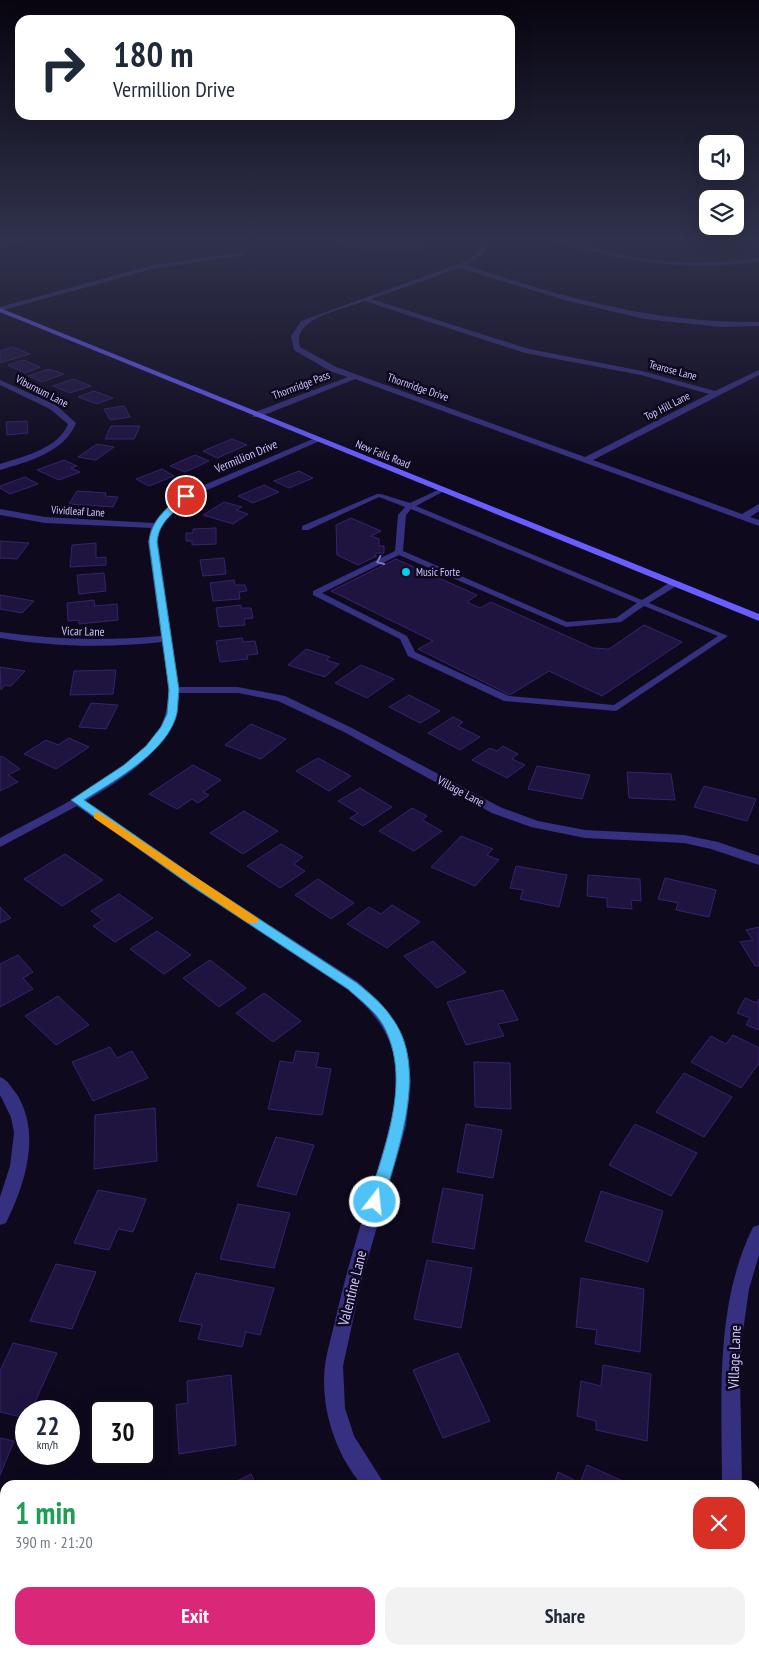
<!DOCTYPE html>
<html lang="en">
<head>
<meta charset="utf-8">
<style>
  :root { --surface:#fff; --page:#f2f2f3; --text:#1f2937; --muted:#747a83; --accent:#db2777 }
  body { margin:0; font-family:"PT Sans Narrow",sans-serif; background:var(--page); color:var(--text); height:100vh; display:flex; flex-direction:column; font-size:19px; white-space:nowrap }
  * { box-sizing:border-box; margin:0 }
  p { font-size:16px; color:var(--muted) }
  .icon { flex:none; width:28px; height:28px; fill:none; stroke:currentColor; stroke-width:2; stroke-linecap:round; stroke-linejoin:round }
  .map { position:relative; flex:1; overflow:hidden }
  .details { position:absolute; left:0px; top:1480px; width:760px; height:175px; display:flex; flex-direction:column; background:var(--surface); border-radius:15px 15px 0 0; box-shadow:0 5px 20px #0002 }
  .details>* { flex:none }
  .guide { position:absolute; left:15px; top:15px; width:500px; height:105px; border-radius:15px; box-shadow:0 5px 20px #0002; background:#fff; color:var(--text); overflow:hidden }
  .buttons { position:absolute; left:699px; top:135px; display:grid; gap:10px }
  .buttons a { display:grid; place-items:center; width:45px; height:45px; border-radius:10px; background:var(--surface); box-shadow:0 5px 20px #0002; font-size:25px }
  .speed { position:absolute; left:15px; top:1400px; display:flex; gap:10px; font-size:25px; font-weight:700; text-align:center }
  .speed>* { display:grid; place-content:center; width:65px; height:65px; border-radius:50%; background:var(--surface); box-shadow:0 5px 20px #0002; line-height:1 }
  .speed small { font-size:12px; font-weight:400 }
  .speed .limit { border:2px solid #111; border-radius:8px; background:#fff; color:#111 }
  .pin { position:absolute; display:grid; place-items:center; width:42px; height:42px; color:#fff; margin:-21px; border:2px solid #fff; border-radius:50%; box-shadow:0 1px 5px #0007 }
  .me { position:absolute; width:55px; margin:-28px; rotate:16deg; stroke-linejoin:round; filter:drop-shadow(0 0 4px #0008) }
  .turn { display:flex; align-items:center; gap:18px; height:105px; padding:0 15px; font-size:22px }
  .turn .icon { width:65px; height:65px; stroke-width:2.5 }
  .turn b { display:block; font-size:35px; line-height:42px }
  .round { display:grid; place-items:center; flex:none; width:52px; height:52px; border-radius:15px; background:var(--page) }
  .summary { display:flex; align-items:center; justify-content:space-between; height:85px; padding:0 15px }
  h1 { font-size:30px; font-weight:800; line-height:38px; color:#1e9e55 }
  .primary-button { display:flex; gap:10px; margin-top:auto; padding:10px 15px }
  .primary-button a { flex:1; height:58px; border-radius:15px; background:var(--accent); color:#fff; font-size:20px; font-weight:800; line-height:58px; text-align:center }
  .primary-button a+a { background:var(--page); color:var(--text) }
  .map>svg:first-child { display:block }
</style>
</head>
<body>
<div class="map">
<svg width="759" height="1655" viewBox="0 0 759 1655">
  <rect width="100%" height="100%" fill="#0e091d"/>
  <path fill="#0c2828" d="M313,238h33l20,6 23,2 2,-4 -17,-3 47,-1v10c-37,7 -72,-1 -108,-10z"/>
  <path fill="#1f1440" stroke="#36236e" d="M13,347l17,7 -30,9v-12z
    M23,360l17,7 -15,6 -17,-8z
    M49,369l15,5 -22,8 -14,-6z
    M73,379l18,7 -21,7 -17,-7z
    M94,391l19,7 -16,6 -19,-7z
    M124,406l6,11 -20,3 -6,-11z
    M27,421l1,12 -21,2 -1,-13z
    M111,426h29l-6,13h-29z
    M232,439l15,6 -30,13 -14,-7z
    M97,444l17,3 -18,13 -18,-3z
    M195,455l14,6 -24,11 -15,-6z
    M64,460l13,6 -6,2 9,4 -21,8 -22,-10z
    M162,469l12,7 -25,10 -13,-7z
    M299,471l14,7 -24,10 -15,-7z
    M25,477l13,7 -28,10 -10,-6v-2z
    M264,485l15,7 -26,11 -15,-7z
    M77,491l29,2 -1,3 13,1 -5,10 -44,-3z
    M224,502l18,5 -6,3 12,4 -15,10 -30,-9z
    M351,518l30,13 -10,5 8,3v7h5v7h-7l-3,2 3,1 -19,9 -21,-10 -1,-30z
    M216,528v16l-24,1v-4h-6v-8h7v-4z
    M0,541l29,2 -12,16 -17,-1z
    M96,543v15l10,-1v8l-36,2 2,-22z
    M224,558l2,16 -23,2 -3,-16z
    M396,559l81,36 -10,7 13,6 11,-6 102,46 16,1 35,-24 38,17 -80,54 -53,-25 -39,24 -92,-46 15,-8 -102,-50z
    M104,573l2,18 -27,3 -2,-19z
    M234,580l1,5h10l2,6 -8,1 1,7 -27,2 -3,-18z
    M0,595l34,6 -12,12 -22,-4z
    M94,600l1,6 22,-2 1,16 -39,4v-4l-11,1 -1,-18z
    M241,605v3h10l2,10 -9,1 1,6 -26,2 -3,-19z
    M242,638l1,4 12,-1 3,13 -11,1 1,4 -28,3 -4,-21z
    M306,649l24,8 -4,3 13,4 -14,13 -37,-12z
    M361,665l33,14 -27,19 -32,-15z
    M0,667l25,4 -14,15 -6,-1 -4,5z
    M116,670l-3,24 -43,1 4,-24z
    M409,695l31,16 -20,12 -31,-16z
    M91,703l27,2 -12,24 -27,-2z
    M453,717l10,5 -5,4 22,11 -20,13 -32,-17z
    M251,724l35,15 -25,20 -36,-14z
    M69,738l20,9 -33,22 -32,-15 22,-14 12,5z
    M503,746l15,8 -6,5 13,6 -18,13 -35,-18 18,-12 7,3z
    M2,756l18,13 -12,6 10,7 -18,9v-34z
    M318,758l33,18 -22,15 -33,-20z
    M193,765l28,15 -18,12 6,3 -11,8 -6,-4 -15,10 -28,-15z
    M537,766l53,9 -8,24 -54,-10z
    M627,772l44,2 4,26 -46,-2z
    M704,786l52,13 -9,22 -53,-14z
    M360,788l32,19 -29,19 -13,-8 8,-5 -20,-12z
    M412,808l15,8 -5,4 20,11 -28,20 -35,-20z
    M244,811l34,20 -35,23 -33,-21z
    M461,836l32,13 -6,6 12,5 -24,26 -44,-19z
    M281,844l22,13 -9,7 11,7 -25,17 -33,-22z
    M65,854l38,26 -41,26 -38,-27z
    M516,866l51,9 -8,32 -39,-8 3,-9 -13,-2z
    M588,875l52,4 1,22 -10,-1 1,9 -25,-2v-9l-20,-2z
    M665,878l51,12 -7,27 -33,-7 2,-7 -20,-4z
    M318,879l36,24 -23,16 -36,-24z
    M119,894l34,24 -38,24 -22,-16 10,-6 -12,-9z
    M392,905l28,17 -33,26 -40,-24 22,-17 12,7z
    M0,907l11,11 -11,5z
    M759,927v39h-4l-15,-24 13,-2 -7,-10z
    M157,931l34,24 -27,19 -34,-25z
    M433,941l33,31 -29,16 -33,-32z
    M18,955l15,17 -10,6 10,11 -33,18v-43z
    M210,960l36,28 -27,19 -36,-29z
    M503,990l15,30 -20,4 6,12 -38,9 -19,-43z
    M264,993l37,28 -28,21 -37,-29z
    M58,996l31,29 -33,20 -31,-29z
    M745,998l12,5 2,-4v31l-13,-5 4,-7 -13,-5z
    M733,1035l26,13v15l-18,25 -50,-26 20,-26 15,8z
    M110,1047l7,11 15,-7 16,27 -55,23 -21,-39z
    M296,1051l23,2 -3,14 15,2 -9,46 -54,-6 12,-48 13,2z
    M474,1062l36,1 1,46 -36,-2z
    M684,1073l48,24 -28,40 -48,-25z
    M155,1108l2,53 -63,8 1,-54z
    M466,1124l36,6 -9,48 -36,-6z
    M635,1124l62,29 -26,43 -62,-31z
    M276,1137l38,8 -18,50 -39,-9z
    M443,1188l40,7 -9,54 -42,-7z
    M98,1190l48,9 -13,33 -15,-3 -9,21 -35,-7z
    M601,1191l62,20 -15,51 -63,-21z
    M238,1204l52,9 -16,55 -54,-9z
    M427,1260l45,8 -11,60 -47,-9z
    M56,1264l40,8 -24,57 -42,-8z
    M196,1273l78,15 -14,47 -14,-3 -4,15 -44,-8 4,-14 -23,-4z
    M581,1278l63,11 -4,63 -45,-8 2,-14 -21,-3z
    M13,1343l44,10 -26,58h-5v7l-26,-6v-41z
    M458,1353l32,68 -47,17 -30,-68z
    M603,1365l48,9 -4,67 -51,-11v-9l-19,-5 4,-35 20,5z
    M231,1375l5,70 -57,9 -3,-49 12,-2 -1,-22z
    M0,1438l14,3 -14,34z
    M587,1465l45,20h-79l5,-13 22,11z
    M251,1474l5,11h-27z
    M323,1650h17l-4,5h-8z
    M384,1650h38l7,5h-48z"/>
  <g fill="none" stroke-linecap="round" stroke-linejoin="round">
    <path fill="#363081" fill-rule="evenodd" d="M23,238h10l-33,8v-2z
      M440,489l6,1 -30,16 226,94 30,-19h6v4l-29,18 79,33 -112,75 -112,-10 -96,-45 -8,-17 -87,-44v-4l82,-40 3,-36 7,-8 -26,-10 -71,33h-6v-4l75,-32h4l29,9zM411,509l226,94 -21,15 -49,4 -164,-71 3,-36zM399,555l167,72 55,-5 23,-16 74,30 -104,69 -105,-9 -94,-44 -8,-16 -85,-43z"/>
    <path fill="#363081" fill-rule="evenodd" d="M480,238h24l-15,3 -3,11 -21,13c101,33 187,58 294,57v4l-38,1 -76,-8 -77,-18 -109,-33 -88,31 158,50 113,22 73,20 44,-21v5l-166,85 149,54 17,-10v7l-9,6 9,3v6l-404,-147 -96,38h-6v-4l95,-36 -18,-6 -36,-21 -3,-14 10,-15 166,-60 14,-11 2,-8zM365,301l160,52 116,22 68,19 -124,63 -249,-90 -36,-20c-10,-29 45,-38 65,-46z
      M544,238c27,0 52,12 78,17 46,9 91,9 137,3v4c-62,8 -121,3 -182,-15 -10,-3 -23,-4 -33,-9z
      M242,252l2,3 -91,14 -153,42v-4l153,-42z
      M0,380l56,25 20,18c-11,29 -49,39 -76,47v-6c24,-8 58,-15 68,-40l-18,-15 -50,-24z
      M315,438l7,2 -133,58 -23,22 -7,11 -1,11 21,145h59l47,9 67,32 148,79 38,14 47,9 99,5 34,7 41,14v9l-48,-16 -27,-6 -99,-5 -54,-11 -39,-14 -148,-81 -66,-31 -40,-8h-59c-3,53 -51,83 -93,108l113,78 159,103 20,18 17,22 12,29 4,30 -5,45 -44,153 -19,87 2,42 9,28 31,49h-23c-27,-31 -42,-78 -37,-120 2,-14 7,-30 10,-44 12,-54 29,-107 45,-160 10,-34 23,-77 12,-112 -8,-25 -24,-42 -44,-59l-159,-105 -112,-79 -77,41v-9c44,-24 148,-71 164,-120 9,-24 1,-51 -2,-76 -55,6 -108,5 -162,-4v-6c54,8 107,9 161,4l-13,-94 3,-14 -106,-5 -45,-8v-6l45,8 109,6 5,-7 24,-22z
      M0,1077c8,3 11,10 16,16 26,40 9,91 -10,130l-6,2v-28l10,-31 4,-33 -3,-16 -11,-22z
      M759,1225v30l-10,34 -6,42 -3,44 2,110h-20c0,-87 -8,-178 31,-258z
      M611,1650h32l2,5h-32z
      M718,1650h22v5h-22z"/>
    <path fill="#685dff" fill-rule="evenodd" d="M0,308l759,306v7l-759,-309z"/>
  </g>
  <defs><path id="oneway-chevron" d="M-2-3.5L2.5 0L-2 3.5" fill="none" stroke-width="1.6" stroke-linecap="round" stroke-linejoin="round" transform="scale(1.25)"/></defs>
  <use stroke="#7b74ba" href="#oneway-chevron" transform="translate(380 561) rotate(155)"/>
  <linearGradient id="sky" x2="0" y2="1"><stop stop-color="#080510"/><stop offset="0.51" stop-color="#30324c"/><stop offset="1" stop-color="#30324c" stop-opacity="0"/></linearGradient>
  <rect width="759" height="470" fill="url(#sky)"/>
  <path fill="#4fc3f7" stroke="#337fa1" d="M183,494l7,2c-14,16 -31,24 -33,46l22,148c-1,7 -1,16 -2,23 -8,38 -63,68 -93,87l114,79 159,104c13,11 26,21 35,35 37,49 6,132 -9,184l-2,5 -6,2 -5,-2 -2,-5c16,-54 45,-123 15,-177 -8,-14 -23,-25 -35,-36l-158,-104 -119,-85 53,-35 22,-19 15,-19 6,-13 2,-24 -20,-148c2,-22 18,-34 34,-48z"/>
  <path fill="#f59e0b" d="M98,812l159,106 2,2 -2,3h-9l-154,-105v-5z"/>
  <circle fill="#00cef1" stroke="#0e091d" stroke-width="2" cx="406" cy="572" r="5"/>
  <g text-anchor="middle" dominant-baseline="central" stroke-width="5" stroke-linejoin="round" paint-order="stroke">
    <g font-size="11" fill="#cfc6ff" stroke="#0e091d">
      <text transform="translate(673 370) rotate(15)">Tearose Lane</text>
      <text transform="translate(301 385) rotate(-21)">Thornridge Pass</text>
      <text transform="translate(418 387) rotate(19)">Thornridge Drive</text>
      <text transform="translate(42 391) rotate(27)">Viburnum Lane</text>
      <text transform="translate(667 406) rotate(-27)">Top Hill Lane</text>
      <text transform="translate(383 454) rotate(22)">New Falls Road</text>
      <text transform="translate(78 511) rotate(3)">Vividleaf Lane</text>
    </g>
    <g font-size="11" fill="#cfc6ff" stroke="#0e091d" text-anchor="start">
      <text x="416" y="572">Music Forte</text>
    </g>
    <g font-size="12" fill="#cfc6ff" stroke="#0e091d">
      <text transform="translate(246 456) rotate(-23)">Vermillion Drive</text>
      <text transform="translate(83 631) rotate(1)">Vicar Lane</text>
      <text transform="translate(461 791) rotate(28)">Village Lane</text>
    </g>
    <g font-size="15" fill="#cfc6ff" stroke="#0e091d">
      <text transform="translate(352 1288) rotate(-76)">Valentine Lane</text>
      <text transform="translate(734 1357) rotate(-88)">Village Lane</text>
    </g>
  </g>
</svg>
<div class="buttons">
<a><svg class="icon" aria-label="sound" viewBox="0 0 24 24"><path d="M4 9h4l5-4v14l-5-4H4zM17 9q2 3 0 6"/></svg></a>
<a><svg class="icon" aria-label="layers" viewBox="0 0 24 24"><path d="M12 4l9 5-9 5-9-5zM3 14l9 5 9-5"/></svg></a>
</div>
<div class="speed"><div>22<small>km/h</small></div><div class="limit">30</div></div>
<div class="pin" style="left:186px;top:496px;background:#d93025"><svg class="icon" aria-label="arrive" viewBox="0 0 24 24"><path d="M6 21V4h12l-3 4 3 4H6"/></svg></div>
<svg class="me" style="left:375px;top:1202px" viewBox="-20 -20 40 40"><circle r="17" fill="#4fc3f7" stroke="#fff" stroke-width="3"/><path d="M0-11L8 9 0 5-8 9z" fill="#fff"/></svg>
<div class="guide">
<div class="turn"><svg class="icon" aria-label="right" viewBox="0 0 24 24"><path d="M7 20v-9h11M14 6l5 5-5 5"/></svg><div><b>180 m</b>Vermillion Drive</div></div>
</div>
<section class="details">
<div class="summary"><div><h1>1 min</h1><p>390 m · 21:20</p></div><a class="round" style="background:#d93025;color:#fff"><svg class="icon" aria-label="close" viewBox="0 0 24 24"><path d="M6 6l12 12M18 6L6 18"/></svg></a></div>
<div class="primary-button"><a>Exit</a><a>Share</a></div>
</section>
</div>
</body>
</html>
